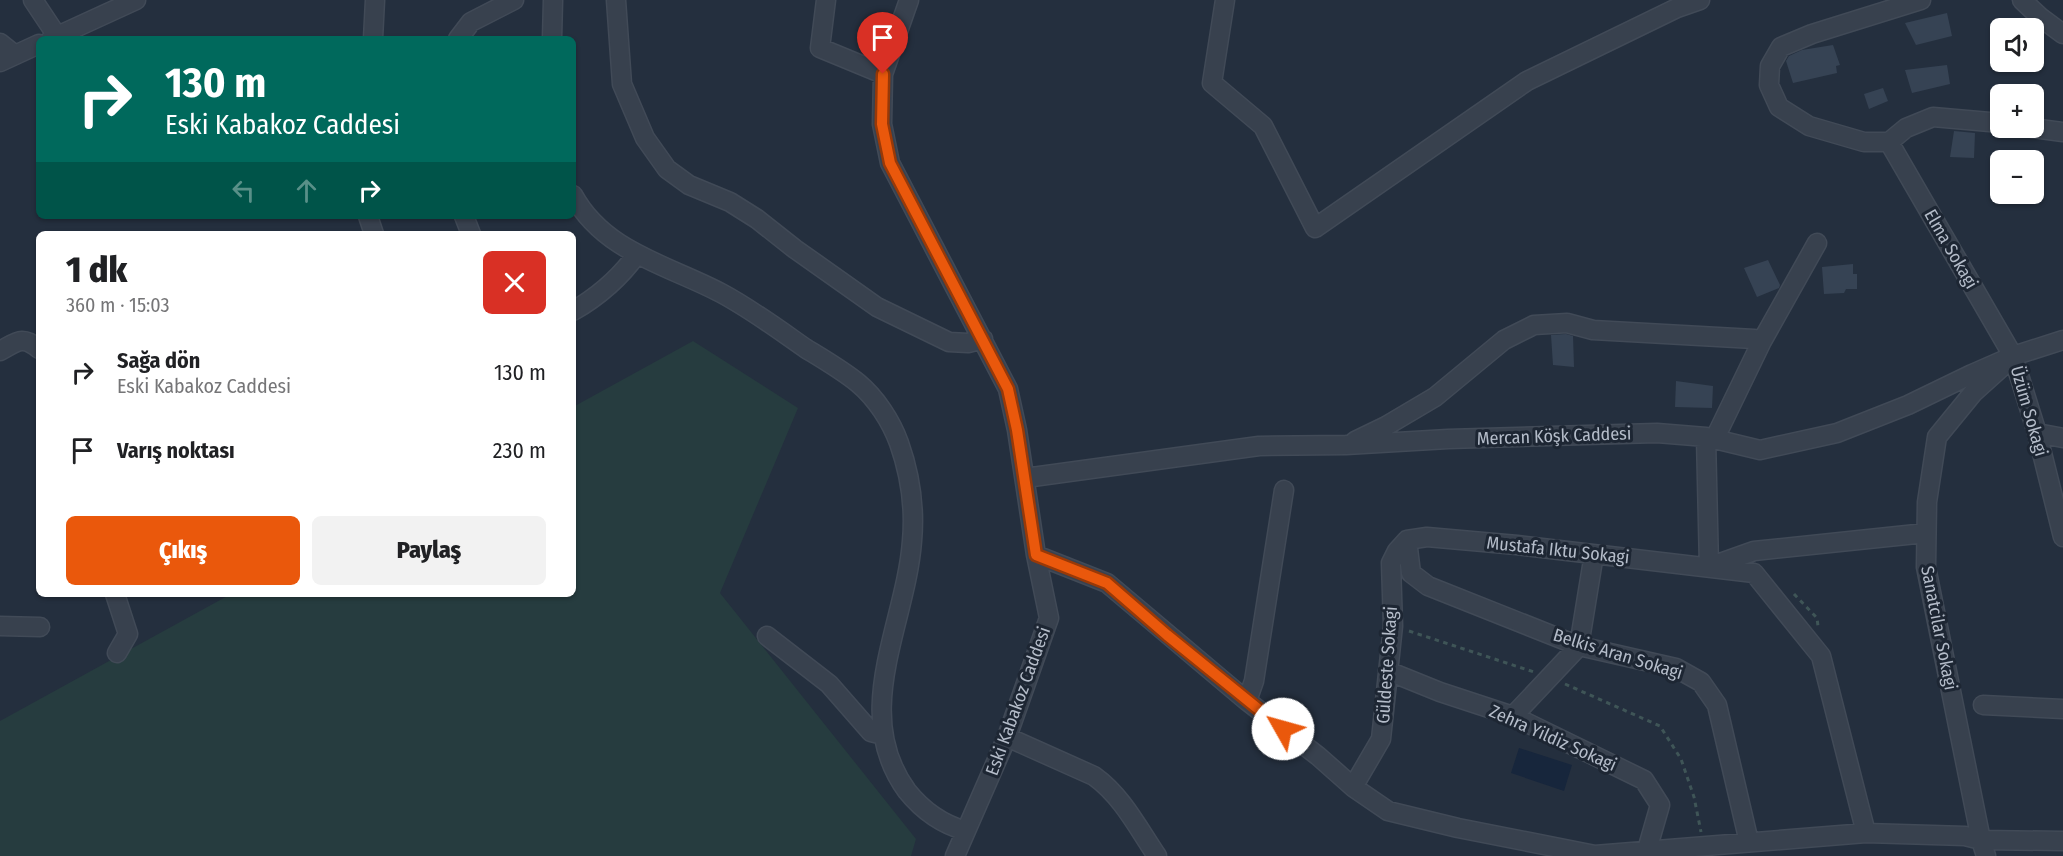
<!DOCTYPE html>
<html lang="tr">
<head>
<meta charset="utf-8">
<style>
  :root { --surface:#fff; --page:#f2f2f2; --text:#202124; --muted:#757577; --accent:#ea580c }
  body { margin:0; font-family:"Fira Sans Condensed",sans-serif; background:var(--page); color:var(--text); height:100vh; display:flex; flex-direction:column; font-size:22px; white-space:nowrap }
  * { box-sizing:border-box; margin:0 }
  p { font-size:20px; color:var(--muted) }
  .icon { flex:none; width:33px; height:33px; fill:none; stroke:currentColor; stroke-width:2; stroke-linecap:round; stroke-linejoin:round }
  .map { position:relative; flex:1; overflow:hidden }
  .sheet { position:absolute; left:36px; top:231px; width:540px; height:366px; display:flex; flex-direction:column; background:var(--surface); border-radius:9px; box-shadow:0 2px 4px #0004 }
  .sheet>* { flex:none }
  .top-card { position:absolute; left:36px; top:36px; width:540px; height:183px; border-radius:9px; box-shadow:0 2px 4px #0004; background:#00695c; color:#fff; overflow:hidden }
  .controls { position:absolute; left:1990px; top:18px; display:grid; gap:12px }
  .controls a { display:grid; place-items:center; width:54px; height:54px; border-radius:9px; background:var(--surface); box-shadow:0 2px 4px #0004; font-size:30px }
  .pin { position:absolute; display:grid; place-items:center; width:51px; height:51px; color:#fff; margin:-62px -26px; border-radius:50% 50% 50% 0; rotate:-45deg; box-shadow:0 0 6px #0007 }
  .pin .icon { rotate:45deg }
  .me { position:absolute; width:66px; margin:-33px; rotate:308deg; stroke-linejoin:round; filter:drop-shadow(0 0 4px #0008) }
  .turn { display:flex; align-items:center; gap:21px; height:126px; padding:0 30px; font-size:27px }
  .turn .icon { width:78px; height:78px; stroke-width:2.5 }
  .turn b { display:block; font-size:42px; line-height:51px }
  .lanes { display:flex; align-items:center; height:57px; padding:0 30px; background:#0003; justify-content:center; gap:30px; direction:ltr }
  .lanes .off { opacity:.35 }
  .round { display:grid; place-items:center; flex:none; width:63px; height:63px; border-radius:9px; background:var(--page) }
  .overview { display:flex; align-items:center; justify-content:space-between; height:102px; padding:0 30px }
  h1 { font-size:36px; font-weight:800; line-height:45px }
  .button { display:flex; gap:12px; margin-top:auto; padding:12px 30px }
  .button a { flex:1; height:69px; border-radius:9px; background:var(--accent); color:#fff; font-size:24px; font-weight:800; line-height:69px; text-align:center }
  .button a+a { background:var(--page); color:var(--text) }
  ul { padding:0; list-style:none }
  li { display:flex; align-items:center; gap:18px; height:78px; padding:0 30px }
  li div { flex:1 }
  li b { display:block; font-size:22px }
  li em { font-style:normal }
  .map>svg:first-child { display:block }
</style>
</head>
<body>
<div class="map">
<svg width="2063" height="856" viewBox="0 0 2063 856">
  <rect width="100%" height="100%" fill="#242f3e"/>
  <path fill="#263c3f" d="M693,341l105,67 -78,185 196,246 -5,17h-911v-135l231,-127h342v-187z"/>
  <path fill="#17263c" d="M1519,748l53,17 -8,26 -53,-18z"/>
  <path fill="#364354" d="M1947,13l5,23 -36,9 -11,-22z
    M1833,45l7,20 -4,1 1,7 -44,10 -7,-22 3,-5 13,-6z
    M1947,65l3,19 -38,9 -7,-23z
    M1883,88l5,13 -19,8 -5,-15z
    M1954,131l21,2 -1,25 -24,-1z
    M1768,260l12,25 -1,3 -22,9 -13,-29z
    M1853,264v10h4v15h-11l-2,4 -20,1 -2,-27z
    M1566,334l7,2 1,31 -21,-2 -2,-30z
    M1676,381l37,5 -1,22 -37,-1z"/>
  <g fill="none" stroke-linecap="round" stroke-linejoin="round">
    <g stroke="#414a57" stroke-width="21">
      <path id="minor" d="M33,0l24,36
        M616,0l6,84 23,54 22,31 22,16 41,17 27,17 38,30 82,58 72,35 19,1 15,-4
        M826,0l-6,48 63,26
        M909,0l-26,74 -1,50 8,39 118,226 9,41 19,125 13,63 -42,119 -52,119
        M1225,0l-13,83 51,43 52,102 212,-147 150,-73 23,-8
        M1921,0l-109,34 -31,13 -11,19 -1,19 10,22 30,19 55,16h25l17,-14 27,-11 68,6
        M2022,0l18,17 23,17
        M51,39l85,-39
        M373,39l2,-39
        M458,39l13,-17 43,-22
        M552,39l1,-39
        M0,43l15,12
        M0,62l39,-18
        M2032,128l31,4
        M1889,142l124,214 24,77 26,104
        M573,195c31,57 95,70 148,98 30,16 57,36 84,55 18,11 37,22 53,35 18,15 33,38 41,60 11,31 16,65 13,98 -6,83 -62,172 -5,250 16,20 34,33 59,40
        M368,216l6,18
        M464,216l7,18
        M573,311c26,-15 46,-32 64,-57
        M0,351c17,-9 22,-16 39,-2
        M2037,433l26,5
        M1706,437l3,130 45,-16 172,-18
        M1715,438l47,-97
        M1355,441l31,-15 49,-29 69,-57 30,-15 33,-2 26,7 161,9 8,2 55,-98
        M1025,478l234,-32 87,-1 102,-6 209,-6 49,4 54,13 77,-17 71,-28 64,-31 41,-18 50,-16
        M1407,540l20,-3 90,8 237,28 67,83 45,177
        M1407,540l4,33 17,13 151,60 97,22 25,14 16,23 32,137
        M1036,555l71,28 140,118 71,55 35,31 35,24 70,17 137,27 271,-22 99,3 16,4 82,1
        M115,594l13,40 -11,19
        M0,626l40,1
        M767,636l62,48 42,48 12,3
        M1388,671l52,21 73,24 131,64 16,25 -13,45
        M1247,701l7,-20 30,-191
        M1983,705l80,4
        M1513,716l66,-70 15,-92
        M1007,737l87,39c28,20 44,52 63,80
        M1353,787l28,-48 12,-113 -2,-63 6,-12 10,-11
        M1986,856l-5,-16 -55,-273 1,-65 10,-65 36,-44 30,-27"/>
    </g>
    <path stroke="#3f5557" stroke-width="3" stroke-dasharray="4.5 4.5" stroke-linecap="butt" d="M1794,594l23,24 1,8
      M1409,631l125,41
      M1565,684l95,42 21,33 13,38 7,35"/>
    <use href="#minor" stroke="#38414e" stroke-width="18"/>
  </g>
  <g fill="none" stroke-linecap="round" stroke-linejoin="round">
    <g stroke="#983908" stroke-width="15">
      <path id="route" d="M883,74l-1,50 8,39 118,226 9,41 19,125 71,28 60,52 116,94"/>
    </g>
    <use href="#route" stroke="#ea580c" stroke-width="10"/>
  </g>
  <g text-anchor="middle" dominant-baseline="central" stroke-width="6" stroke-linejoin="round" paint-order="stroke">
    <g font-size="18" fill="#b4bcc9" stroke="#1d2633">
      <text transform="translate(1951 249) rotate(60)">Elma Sokagi</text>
      <text transform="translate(2029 411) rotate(74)">Üzüm Sokagi</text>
      <text transform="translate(1554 436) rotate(-2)">Mercan Köşk Caddesi</text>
      <text transform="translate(1558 550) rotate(6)">Mustafa Iktu Sokagi</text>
      <text transform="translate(1939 628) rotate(79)">Sanatcilar Sokagi</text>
      <text transform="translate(1618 654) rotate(17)">Belkis Aran Sokagi</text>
      <text transform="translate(1387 665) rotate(-86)">Güldeste Sokagi</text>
      <text transform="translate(1018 701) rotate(-70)">Eski Kabakoz Caddesi</text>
      <text transform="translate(1553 738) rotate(24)">Zehra Yildiz Sokagi</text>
    </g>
  </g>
</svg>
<div class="controls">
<a><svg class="icon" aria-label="sound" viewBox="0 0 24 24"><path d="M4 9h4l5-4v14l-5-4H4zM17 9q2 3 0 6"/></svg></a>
<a>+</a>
<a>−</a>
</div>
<div class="pin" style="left:883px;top:74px;background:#d93025"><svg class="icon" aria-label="arrive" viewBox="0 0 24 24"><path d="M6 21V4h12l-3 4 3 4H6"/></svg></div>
<svg class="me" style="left:1283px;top:729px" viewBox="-20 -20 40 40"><circle r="19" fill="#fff"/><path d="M0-13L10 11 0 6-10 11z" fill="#ea580c"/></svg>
<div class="top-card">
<div class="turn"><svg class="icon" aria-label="right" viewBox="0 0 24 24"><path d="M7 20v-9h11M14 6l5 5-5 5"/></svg><div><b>130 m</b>Eski Kabakoz Caddesi</div></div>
<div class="lanes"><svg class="icon off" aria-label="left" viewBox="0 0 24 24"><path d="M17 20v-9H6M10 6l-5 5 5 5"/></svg><svg class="icon off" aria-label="ahead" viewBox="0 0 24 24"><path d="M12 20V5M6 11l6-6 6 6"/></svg><svg class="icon" aria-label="right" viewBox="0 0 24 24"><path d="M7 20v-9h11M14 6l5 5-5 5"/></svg></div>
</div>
<section class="sheet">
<div class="overview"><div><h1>1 dk</h1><p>360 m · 15:03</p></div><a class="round" style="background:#d93025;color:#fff"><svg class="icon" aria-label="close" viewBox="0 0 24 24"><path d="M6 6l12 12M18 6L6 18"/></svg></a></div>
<ul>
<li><svg class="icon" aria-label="right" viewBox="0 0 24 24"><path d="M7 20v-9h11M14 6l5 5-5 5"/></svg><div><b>Sağa dön</b><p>Eski Kabakoz Caddesi</p></div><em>130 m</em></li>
<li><svg class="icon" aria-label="arrive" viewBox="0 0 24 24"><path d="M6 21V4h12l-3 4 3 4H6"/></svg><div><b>Varış noktası</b></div><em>230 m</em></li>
</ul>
<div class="button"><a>Çıkış</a><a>Paylaş</a></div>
</section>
</div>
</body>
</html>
